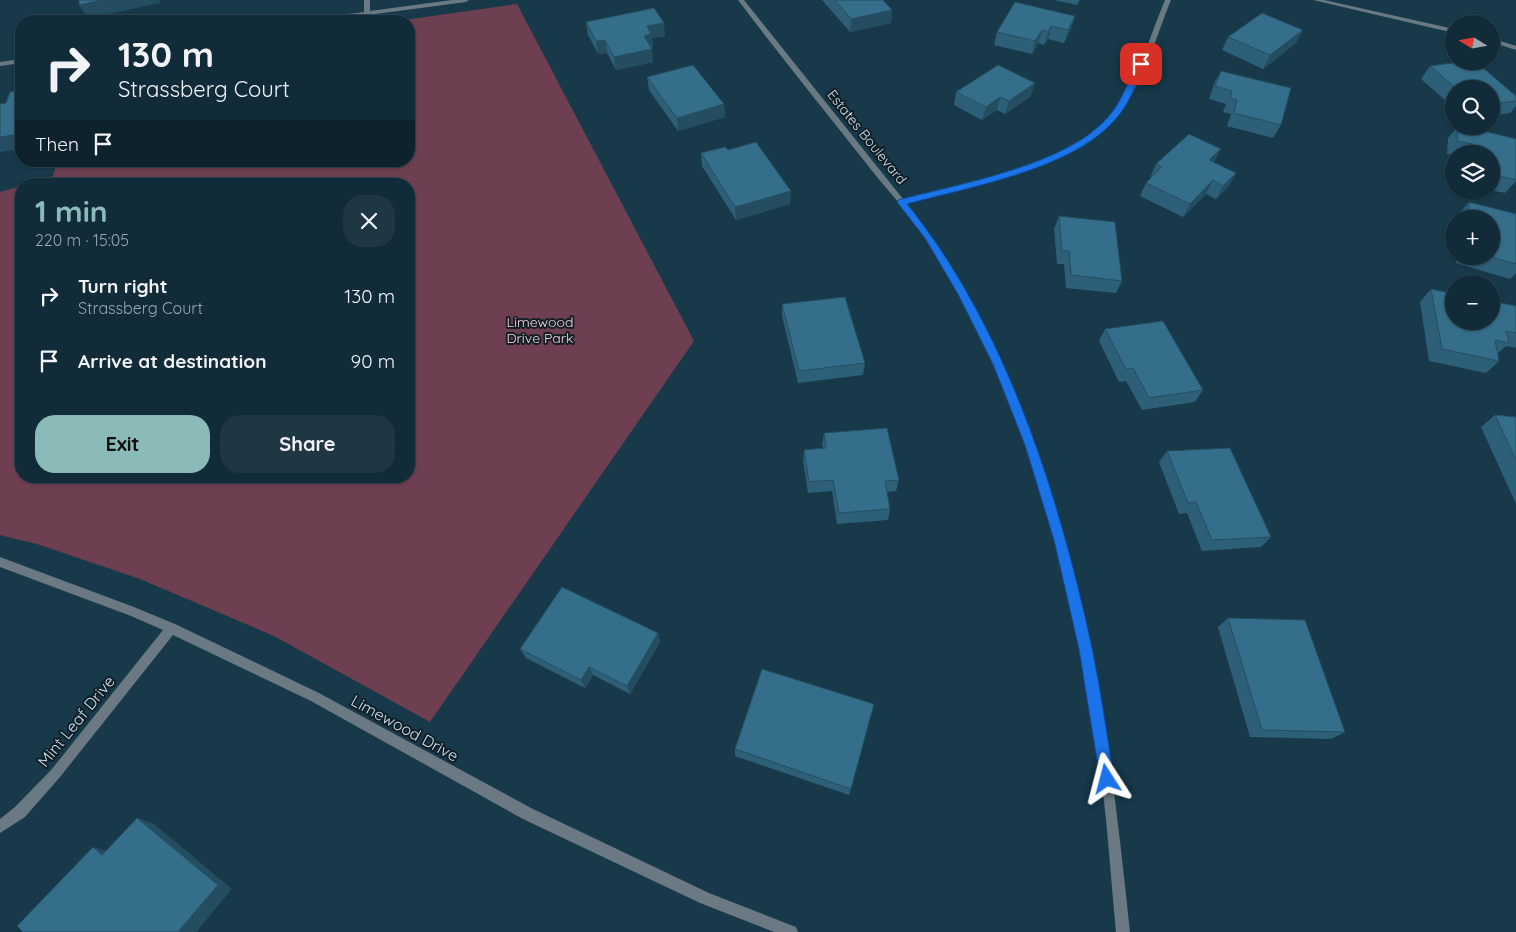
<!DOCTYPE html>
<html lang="en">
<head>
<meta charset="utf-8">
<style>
  :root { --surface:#112b38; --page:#1e3743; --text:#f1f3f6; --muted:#9ca7ae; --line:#304753; --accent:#8bbbb9 }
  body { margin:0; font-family:Quicksand,sans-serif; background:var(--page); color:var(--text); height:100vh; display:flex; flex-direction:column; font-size:19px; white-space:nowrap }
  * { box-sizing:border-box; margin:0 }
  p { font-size:16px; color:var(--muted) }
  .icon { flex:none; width:28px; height:28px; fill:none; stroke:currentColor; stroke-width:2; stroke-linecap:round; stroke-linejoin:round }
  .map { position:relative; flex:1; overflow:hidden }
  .sheet { position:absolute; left:15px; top:178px; width:400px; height:305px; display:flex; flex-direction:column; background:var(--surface); border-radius:20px; box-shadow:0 1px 4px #0004,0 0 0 1px var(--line) }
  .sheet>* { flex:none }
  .top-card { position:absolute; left:15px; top:15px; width:400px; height:152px; border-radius:20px; box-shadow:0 1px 4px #0004,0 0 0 1px var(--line); background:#112b38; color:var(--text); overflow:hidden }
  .needle { width:32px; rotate:281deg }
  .controls { position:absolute; left:1445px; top:15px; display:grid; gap:10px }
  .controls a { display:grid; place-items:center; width:55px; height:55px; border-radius:50%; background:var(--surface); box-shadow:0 1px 4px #0004,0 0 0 1px var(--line); font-size:25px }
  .pin { position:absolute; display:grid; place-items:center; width:42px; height:42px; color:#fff; margin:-21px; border-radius:10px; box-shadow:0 2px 8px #0006 }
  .me { position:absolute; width:55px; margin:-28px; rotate:351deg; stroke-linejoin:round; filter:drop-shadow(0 0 4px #0008) }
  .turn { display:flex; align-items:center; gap:18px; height:105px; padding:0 20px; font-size:22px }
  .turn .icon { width:65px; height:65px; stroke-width:2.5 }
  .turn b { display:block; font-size:35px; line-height:42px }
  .then { display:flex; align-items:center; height:48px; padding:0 20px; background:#0003; gap:10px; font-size:19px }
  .round { display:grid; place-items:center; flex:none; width:52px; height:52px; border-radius:20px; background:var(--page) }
  .overview { display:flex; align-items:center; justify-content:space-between; height:85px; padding:0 20px }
  h1 { font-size:30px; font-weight:700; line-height:38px; color:var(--accent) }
  .action { display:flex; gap:10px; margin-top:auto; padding:10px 20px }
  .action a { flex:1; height:58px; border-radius:20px; background:var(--accent); color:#111; font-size:20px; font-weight:700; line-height:58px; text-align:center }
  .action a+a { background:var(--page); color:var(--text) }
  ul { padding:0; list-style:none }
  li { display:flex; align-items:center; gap:15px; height:65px; padding:0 20px }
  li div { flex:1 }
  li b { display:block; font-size:19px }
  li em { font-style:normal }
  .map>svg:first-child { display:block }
</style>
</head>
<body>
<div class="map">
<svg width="1516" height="932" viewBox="0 0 1516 932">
  <rect width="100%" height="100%" fill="#17394a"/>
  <path fill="#6e3f51" d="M517,4l177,337 -264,381 -156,-86 -134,-57 -103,-35 -37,-9v-343l21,-6v290h388v-292h-382l26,-8 4,-15h352v-140h-12z"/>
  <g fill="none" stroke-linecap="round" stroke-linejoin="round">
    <path fill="#6a7982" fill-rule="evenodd" d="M364,0h6v11l82,-11h17l-3,2 -143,19h-16l3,-2 54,-7z
      M738,0h6l159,199c65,-16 173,-34 213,-91 23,-32 34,-72 49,-108h6c-15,37 -26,78 -49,110 -44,59 -148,76 -216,93 49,61 84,130 113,203 32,78 54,159 72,241 5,21 7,41 11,62 12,74 20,148 28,223h-14c-5,-51 -8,-103 -15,-155 -26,-187 -72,-376 -175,-537 -16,-26 -38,-49 -57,-73 -44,-56 -89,-111 -131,-167z
      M1313,0h11l130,29v4z
      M1491,38l25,8v4l-25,-8z
      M21,59v4l-21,3v-4z
      M0,557l134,50 41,17 144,69 214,116 176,84 87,34 2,5h-24l-74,-29 -177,-84 -212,-118 -138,-66 -113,142 -35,40 -25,16v-14l15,-12 37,-38 111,-139 -32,-14 -131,-49z"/>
  </g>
  <path fill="#2e5f78" d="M822,0h61l9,10 -1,13 -41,9z
    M1053,0h27l-3,5z
    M1075,16l-4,13 -7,14 -16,-4 -4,6 -6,-2 -6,11 -38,-9 3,-13z
    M586,22l79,14 -13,2 1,9 -2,1 2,14 -37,8 -9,-17 -9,1 -10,-19z
    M1303,30l-7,13 -33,26 -41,-19 6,-13z
    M1430,66l86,30v10l-6,7 -19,3v-27h-37v19l-33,-29z
    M1221,71l60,54 -8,13 -46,-12 4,-12 -8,-2 3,-8 -17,-5 5,-15z
    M647,77l77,27 1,13 -47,14 -29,-41z
    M956,92l75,4 -26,18 -8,-4 -15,10 -28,-15z
    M1458,126h5l53,13v42l-11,12 -14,-3v-36h-37v1l-7,-1 1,-16z
    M728,150l62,54 -54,16 -34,-54 -1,-13z
    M1213,162l23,11 -7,13 -13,13 -10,-5 -23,23 -43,-21 6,-13 5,-5h-1l6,-14z
    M1469,202l47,12v59l-6,6 -54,-16v-7h35v-37h-33v-4z
    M1059,216l63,65 -6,12 -50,-5 -2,-24h-7l-3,-35z
    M1431,289l85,17v42l-10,-2 -8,7 1,8 -13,12 -57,-12 -9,-59z
    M782,304l83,59 -2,12 -65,8 -16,-67z
    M1105,329l98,61 -8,12 -53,8 -16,-29 -7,1 -20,-41z
    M1495,415l21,2v87l-35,-77z
    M824,433l75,47 -3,11 -9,1 3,17 -2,11 -51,4 -5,-33 -24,2 -5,-32 1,-11 19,-2 -1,-3z
    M1167,451l104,86 -10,10 -59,4 -15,-38 -8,1 -20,-52z
    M1228,618l117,114 -14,7 -81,-2 -32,-110z
    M658,633l2,9 -30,52 -37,-19 -8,13 -59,-30 -6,-9z
    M735,749l116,40 -2,6 -114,-39z"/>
  <path fill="#254d61" d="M103,0h56l1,3 -72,15 -9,-13z
    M892,10l-1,13 -41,9 1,-13z
    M1075,16l-4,13 -7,14 4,-13z
    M664,23l1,13 -13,2 1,9 -8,2 -1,-13 3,-10z
    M1051,26l-3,13 -4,6 4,-13z
    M1042,30l-4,13 -6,11 3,-13z
    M1303,30l-7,13 -33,26 7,-14z
    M605,40l2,13 -9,1 -2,-13z
    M652,49l1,13 -37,8 -2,-13z
    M1035,83l-4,13 -26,18 4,-13z
    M1000,97l-3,13 -15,10 4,-13z
    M724,104l1,13 -47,14 -1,-13z
    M21,134v15l-21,3v-15z
    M1221,149l-7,13 -12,11 7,-13z
    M1236,173l-7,13 -13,13 7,-13z
    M1213,180l-7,14 -23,23 7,-13z
    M791,191l-1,13 -54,16 -1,-13z
    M658,633l2,9 -30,52 -3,-8z
    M589,667l4,8 -8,13 -4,-8z
    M137,818l16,5 79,66 -36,43h-18z
    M93,847l17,5 -8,3z"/>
  <path fill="#356e8b" stroke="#254d61" d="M79,0h24l-24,5z
    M835,0h48l9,10 -41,9z
    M1015,2l60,14 -7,14 -17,-4 -3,6 -6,-2 -7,11 -38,-9z
    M654,8l10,15 -17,3 4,8 -7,2 8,13 -38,8 -9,-17 -9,1 -10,-19z
    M1262,13l41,17 -33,25 -42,-18z
    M1467,61h8l41,35v5l-25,3v-15h-34l-27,-23z
    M693,65l31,39 -47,14 -30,-41z
    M998,65l37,18 -26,18 -9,-4 -14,10 -30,-15z
    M1221,71l70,17 -10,37 -47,-12 3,-13 -7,-2 2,-7 -17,-5z
    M21,90v44l-21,3v-33l6,-1 4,-11z
    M1458,126h5l53,13v41l-25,-6v-20h-18v-10l-16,-3z
    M1189,134l32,15 -12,11 27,13 -13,13 -10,-6 -23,24 -44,-21 16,-16 -6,-3z
    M756,142l35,49 -56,16 -34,-54 24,-6 3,3z
    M1469,202l47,12v50l-28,-8h3v-37h-23z
    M1059,216l56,6 7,59 -51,-6 -2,-24h-7z
    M1431,289l23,5v27h37v-20l25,5v27l-10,-2 3,12 -14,-3 4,21 -57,-12z
    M845,297l20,66 -66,8 -17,-67z
    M1163,321l40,69 -54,8 -16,-30 -7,1 -21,-40z
    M1495,415l21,2v43z
    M887,428l12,52 -14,1 5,28 -51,4 -6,-33 -24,2 -5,-32 22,-2 -2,-15z
    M1230,448l41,89 -59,3 -16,-38 -8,1 -21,-52z
    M562,587l96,46 -31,53 -38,-19 -8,13 -61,-31z
    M1228,618l77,2 40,112 -83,-2z
    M762,669l112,35 -23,85 -116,-40z
    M137,818l81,67 -40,47h-155l-6,-6 76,-79 9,8z"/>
  <path fill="#1a73e8" stroke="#114b97" d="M1138,62l7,2c-9,20 -16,41 -31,57 -44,49 -145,66 -207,83 99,122 152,291 185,444 9,43 15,87 22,131l-2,5 -5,2 -5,-2 -2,-5 -21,-130 -25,-109 -29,-95 -32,-81 -35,-70 -33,-56 -28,-36 1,-2c60,-16 171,-35 211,-84 14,-16 19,-36 29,-54z"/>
  <g text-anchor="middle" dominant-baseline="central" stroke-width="4" stroke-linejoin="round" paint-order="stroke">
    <g font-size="14" fill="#cde0eb" stroke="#101e26">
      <text transform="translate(867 137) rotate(51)">Estates Boulevard</text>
    </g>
    <g font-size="14" fill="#f8d5e1" stroke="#101e26">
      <text x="540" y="322">Limewood<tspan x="540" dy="16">Drive Park</tspan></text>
    </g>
    <g font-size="16" fill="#cde0eb" stroke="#101e26">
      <text transform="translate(76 721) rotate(-51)">Mint Leaf Drive</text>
      <text transform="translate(405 728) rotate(29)">Limewood Drive</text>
    </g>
  </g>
</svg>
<div class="controls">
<a><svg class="needle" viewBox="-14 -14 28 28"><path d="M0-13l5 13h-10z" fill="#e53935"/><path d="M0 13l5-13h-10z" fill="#9ca7ae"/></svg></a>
<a><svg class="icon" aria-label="search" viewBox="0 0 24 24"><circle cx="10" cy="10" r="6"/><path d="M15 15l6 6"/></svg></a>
<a><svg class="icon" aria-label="layers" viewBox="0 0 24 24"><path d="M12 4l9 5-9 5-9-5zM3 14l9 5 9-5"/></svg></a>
<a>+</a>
<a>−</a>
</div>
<div class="pin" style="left:1141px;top:64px;background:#d93025"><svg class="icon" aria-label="arrive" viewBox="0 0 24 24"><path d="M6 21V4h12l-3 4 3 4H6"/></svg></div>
<svg class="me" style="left:1107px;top:779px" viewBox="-20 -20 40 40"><path d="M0-17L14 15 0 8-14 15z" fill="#1a73e8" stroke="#fff" stroke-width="4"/></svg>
<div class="top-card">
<div class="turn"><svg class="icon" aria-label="right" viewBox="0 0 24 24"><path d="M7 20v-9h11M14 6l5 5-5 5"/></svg><div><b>130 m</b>Strassberg Court</div></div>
<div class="then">Then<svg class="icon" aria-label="arrive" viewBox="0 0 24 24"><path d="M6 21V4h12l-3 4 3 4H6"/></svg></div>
</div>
<section class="sheet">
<div class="overview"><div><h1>1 min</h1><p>220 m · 15:05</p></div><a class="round"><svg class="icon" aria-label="close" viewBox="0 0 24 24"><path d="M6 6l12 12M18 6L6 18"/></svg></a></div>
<ul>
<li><svg class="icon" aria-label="right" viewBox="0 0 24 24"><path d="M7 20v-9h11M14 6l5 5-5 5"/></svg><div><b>Turn right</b><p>Strassberg Court</p></div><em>130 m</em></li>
<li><svg class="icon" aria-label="arrive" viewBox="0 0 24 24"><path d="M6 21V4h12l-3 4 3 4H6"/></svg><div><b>Arrive at destination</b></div><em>90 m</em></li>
</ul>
<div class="action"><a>Exit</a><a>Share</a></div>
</section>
</div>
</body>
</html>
